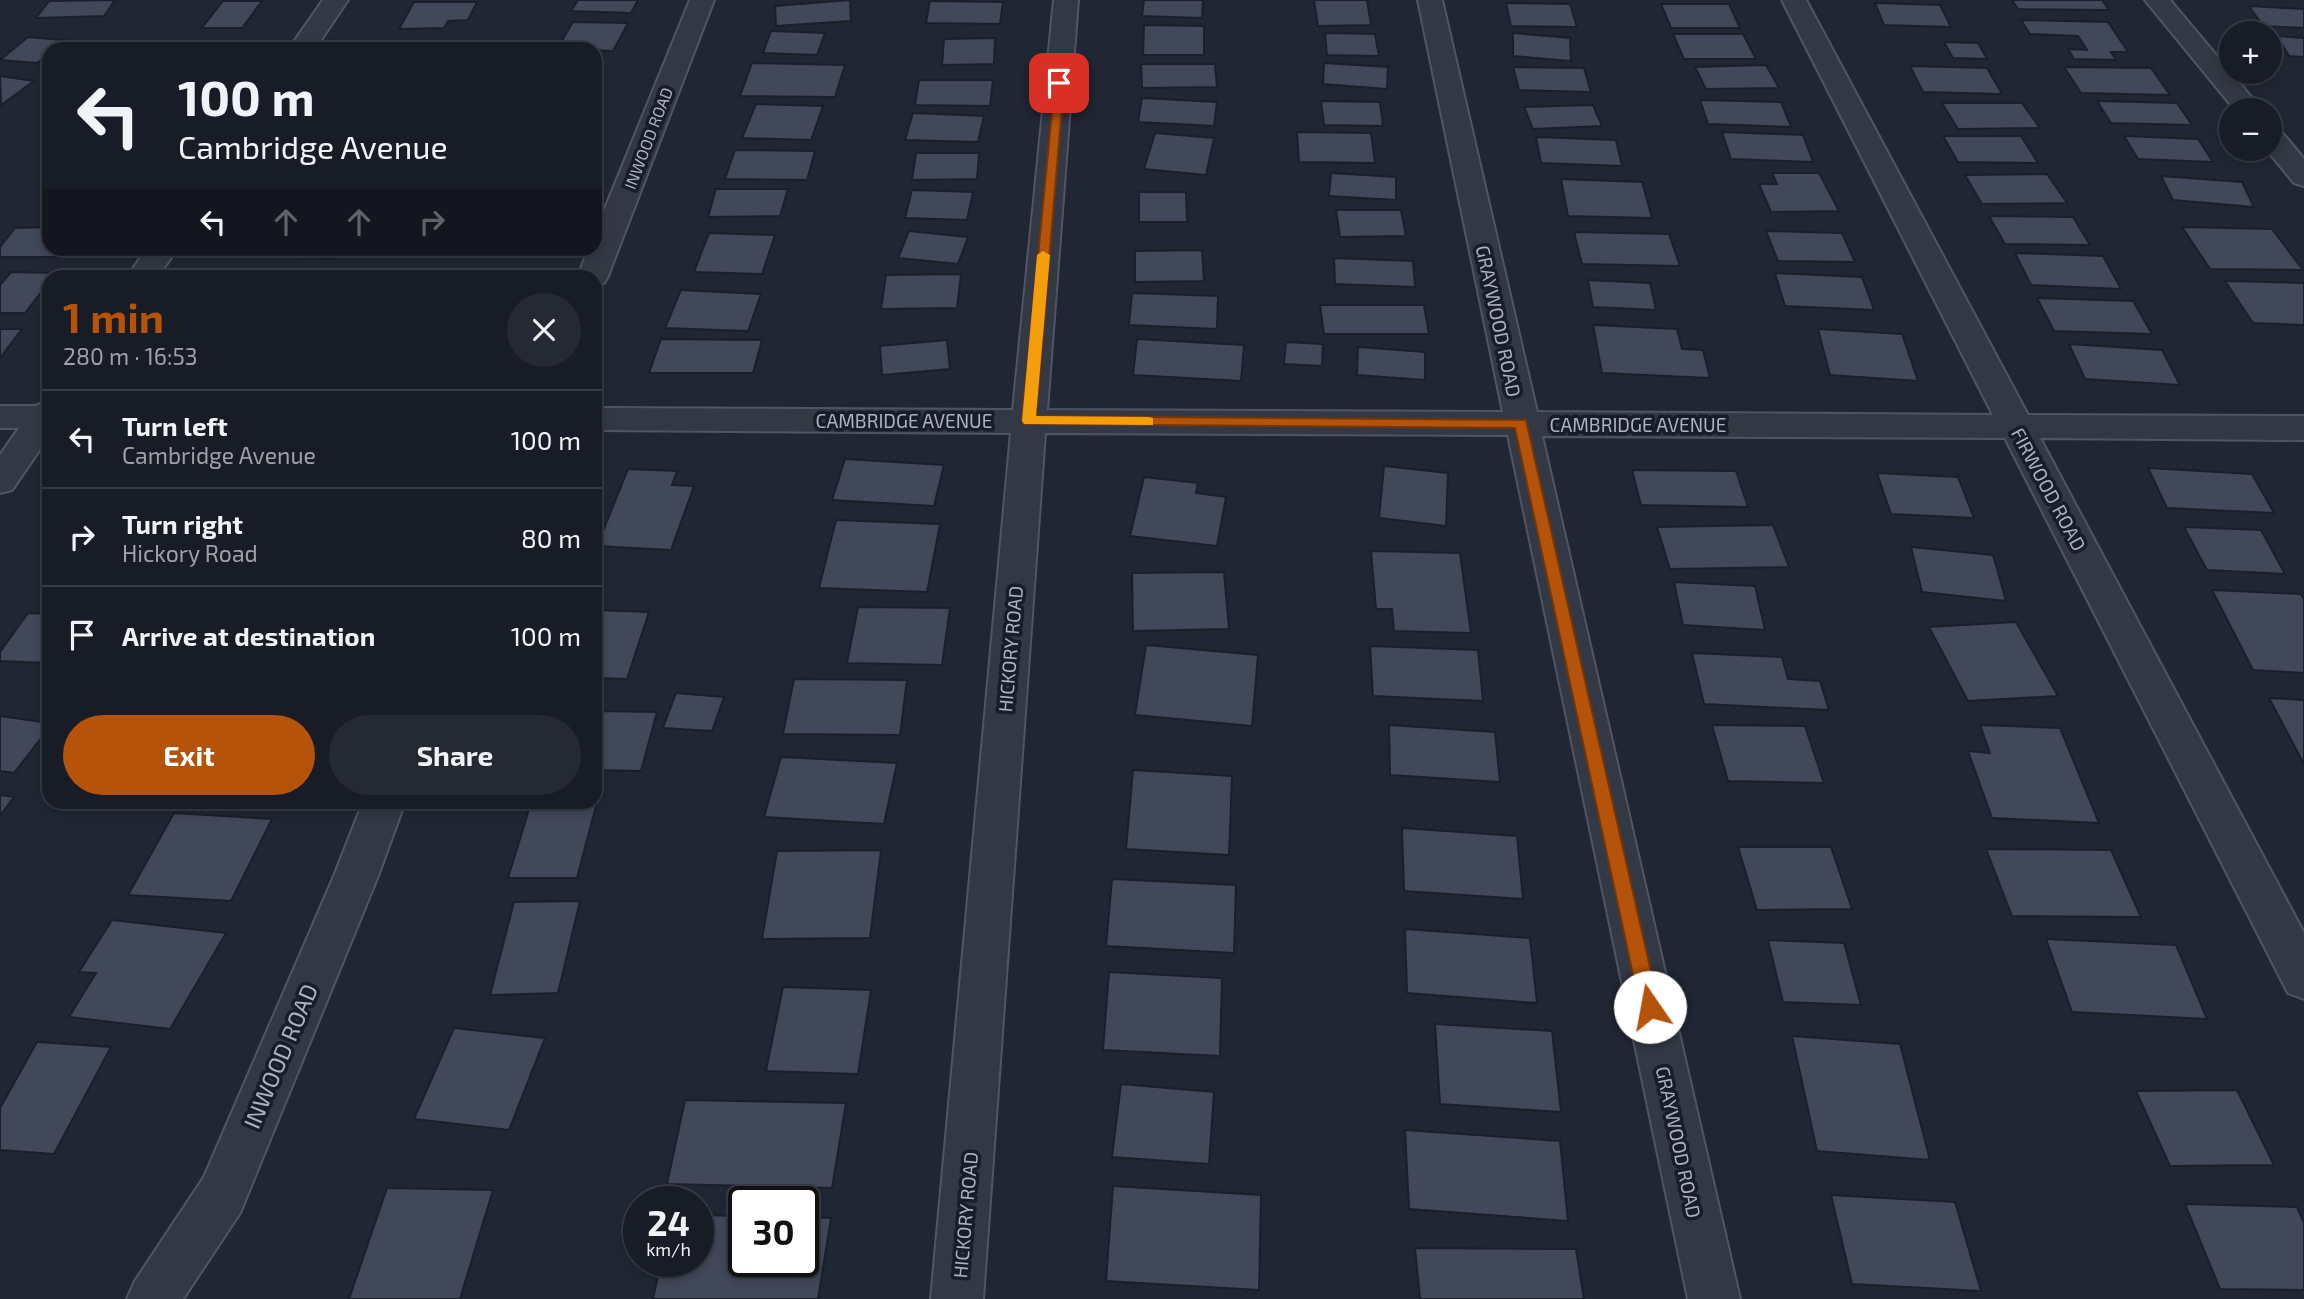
<!DOCTYPE html>
<html lang="en">
<head>
<meta charset="utf-8">
<style>
  :root { --surface:#181c27; --page:#252933; --text:#f1f3f6; --muted:#9fa1a7; --line:#363a44; --accent:#b45309 }
  body { margin:0; font-family:"Exo 2",sans-serif; background:var(--page); color:var(--text); height:100vh; display:flex; flex-direction:column; font-size:26px; white-space:nowrap }
  * { box-sizing:border-box; margin:0 }
  p { font-size:23px; color:var(--muted) }
  .icon { flex:none; width:38px; height:38px; fill:none; stroke:currentColor; stroke-width:2; stroke-linecap:round; stroke-linejoin:round }
  .map { position:relative; flex:1; overflow:hidden }
  .sheet { position:absolute; left:42px; top:270px; width:560px; height:539px; display:flex; flex-direction:column; background:var(--surface); border-radius:21px; box-shadow:0 4px 10px #0003,0 0 0 2px var(--line) }
  .sheet>* { flex:none }
  .hud { position:absolute; left:42px; top:42px; width:560px; height:214px; border-radius:21px; box-shadow:0 4px 10px #0003,0 0 0 2px var(--line); background:#181c27; color:var(--text); overflow:hidden }
  .tools { position:absolute; left:2219px; top:21px; display:grid; gap:14px }
  .tools a { display:grid; place-items:center; width:63px; height:63px; border-radius:50%; background:var(--surface); box-shadow:0 4px 10px #0003,0 0 0 2px var(--line); font-size:35px }
  .speed { position:absolute; left:623px; top:1186px; display:flex; gap:14px; font-size:35px; font-weight:700; text-align:center }
  .speed>* { display:grid; place-content:center; width:91px; height:91px; border-radius:50%; background:var(--surface); box-shadow:0 4px 10px #0003,0 0 0 2px var(--line); line-height:1 }
  .speed small { font-size:18px; font-weight:400 }
  .speed .limit { border:4px solid #111; border-radius:10px; background:#fff; color:#111 }
  .pin { position:absolute; display:grid; place-items:center; width:60px; height:60px; color:#fff; margin:-30px; border-radius:14px; box-shadow:0 4px 10px #0006 }
  .me { position:absolute; width:77px; margin:-38px; rotate:348deg; stroke-linejoin:round; filter:drop-shadow(0 0 5px #0008) }
  .turn { display:flex; align-items:center; gap:24px; height:147px; padding:0 21px; font-size:32px }
  .turn .icon { width:91px; height:91px; stroke-width:2.5 }
  .turn b { display:block; font-size:49px; line-height:60px }
  .lanes { display:flex; align-items:center; height:66px; padding:0 21px; background:#0003; justify-content:center; gap:35px; direction:ltr }
  .lanes .off { opacity:.35 }
  .round { display:grid; place-items:center; flex:none; width:74px; height:74px; border-radius:37px; background:var(--page) }
  .summary { display:flex; align-items:center; justify-content:space-between; height:119px; padding:0 21px }
  h1 { font-size:42px; font-weight:700; line-height:52px; color:var(--accent) }
  .cta { display:flex; gap:14px; margin-top:auto; padding:14px 21px }
  .cta a { flex:1; height:80px; border-radius:42px; background:var(--accent); color:#fff; font-size:28px; font-weight:700; line-height:80px; text-align:center }
  .cta a+a { background:var(--page); color:var(--text) }
  ul { padding:0; list-style:none }
  li { display:flex; align-items:center; gap:21px; height:98px; padding:0 21px; border-top:2px solid var(--line) }
  li div { flex:1 }
  li b { display:block; font-size:26px }
  li em { font-style:normal }
  .map>svg:first-child { display:block }
</style>
</head>
<body>
<div class="map">
<svg width="2304" height="1299" viewBox="0 0 2304 1299">
  <rect width="100%" height="100%" fill="#202634"/>
  <path fill="#414859" stroke="#1b1f2b" stroke-width="2" d="M115,0l-11,16 -68,2 13,-17z
    M578,0h60l-7,13 -60,-2z
    M850,0l1,21 -75,5 -1,-20z
    M1144,0h59l-1,18 -60,-2z
    M1314,0h53l4,25 -53,1z
    M2012,0h90l7,10 -91,-1z
    M223,1h39l-20,27h-40z
    M930,1l73,1 -3,22 -74,-1z
    M414,2h63l-9,18 -20,1 -4,7 -45,1z
    M1506,3l64,1 7,23 -66,-1z
    M1875,3l65,2 11,22 -67,-2z
    M1661,4h68l11,24h-69z
    M2249,6l55,3v19l-41,-2z
    M2021,20l87,2 20,30h-17l5,8 -42,-1 -6,-10 19,1 -9,-14 -48,-2z
    M573,22l55,1 -15,28 -56,-2z
    M1144,25l60,1v29h-61z
    M771,31l54,2 -8,22 -54,-2z
    M1325,33l50,1 4,22 -52,-1z
    M1513,33l57,5 1,23 -58,-5z
    M1673,34h70l13,25h-72z
    M2277,36l27,2v19l-15,-1z
    M28,37l36,3 -11,9h-4v4l-12,10 -37,-3z
    M995,38l-1,26 -52,1 2,-26z
    M392,41l64,1 -5,7h-65z
    M192,42l41,2 -4,5h-44z
    M1944,42l34,1 9,16 -34,-1z
    M752,63l93,2 -10,32 -95,-1z
    M1324,63l64,4 -1,22 -64,-5z
    M1141,64h74l2,23 -75,1z
    M1766,65l13,23 -73,1 -11,-22z
    M1910,66l77,2 15,26 -79,-2z
    M1513,67l71,1 7,24 -72,-2z
    M2064,67l87,1 19,27 -89,-2z
    M0,76l34,5 -33,24z
    M919,80h74l-3,26 -75,-1z
    M1142,98l75,4 -3,24 -76,-4z
    M1700,100l81,2 10,25 -83,-3z
    M1321,101l59,1 3,24 -59,-1z
    M2097,101l80,2 15,22 -81,-2z
    M1942,103h80l18,25 -82,1z
    M756,104l67,2 -12,34 -69,-2z
    M1593,105l9,21 -69,3 -9,-22z
    M913,113l71,3 -6,26 -73,-2z
    M1297,132l74,1 4,30 -76,-1z
    M1722,132l81,3 10,27 -82,-3z
    M1155,133l59,5 -8,37 -62,-6z
    M1943,136h78l17,27 -80,-1z
    M2124,136l74,3 15,23 -75,-3z
    M1536,137l80,3 6,26 -81,-3z
    M735,150l80,1 -8,29 -82,-1z
    M916,153h63l-2,26 -65,1z
    M1331,173l65,4v23l-67,-4z
    M1772,173h47l20,38 -68,1 -12,-28h18z
    M2047,174l20,29 -85,1 -17,-29z
    M2161,176l81,6 12,25 -81,-7z
    M1561,179l81,3 10,36 -84,-2z
    M716,189h72l-8,27 -72,1z
    M912,190l61,2 -6,28 -62,-2z
    M1139,192h47l1,30h-48z
    M1336,210h65l5,26 -66,1z
    M1989,216l84,1 17,28 -85,-1z
    M49,227v21h34l-6,9h-77v-10l15,-19z
    M2182,227l90,2 31,41 -93,-1z
    M909,231l59,6 -10,27 -60,-6z
    M1766,231l76,2 13,29 -77,-1z
    M1574,232l95,2 11,32 -98,-2z
    M709,233l66,2 -13,39 -68,-2z
    M275,248h65l-7,11 -63,-3z
    M1202,250l2,31 -69,1v-31z
    M2015,253l88,3 18,33 -90,-4z
    M1334,258l79,3 2,26 -80,-3z
    M260,270h52l-4,6h-51z
    M11,272l45,1 -7,3v6l-24,31h-25v-28z
    M1775,273l87,4 12,33 -89,-4z
    M961,274l-4,34 -76,1 5,-34z
    M1588,280l62,3 6,27 -63,-3z
    M2225,281l79,2v42l-51,-2z
    M681,290l80,4 -13,37 -83,-3z
    M1132,293l86,3 -1,33 -88,-4z
    M2037,298l96,3 19,33 -98,-3z
    M1320,305h104l5,29h-105z
    M1593,325l84,4 5,20 21,1 7,28 -108,-5z
    M0,329h22l-22,29z
    M1818,329l84,5 16,47 -88,-6z
    M661,339l101,1 -9,33h-104z
    M1137,339l107,6 -3,36 -108,-6z
    M947,340l3,29 -68,6 -2,-29z
    M1286,342l37,2 -1,22 -38,-2z
    M2069,344l93,6 18,35 -95,-6z
    M1358,347l67,5v28l-68,-5z
    M845,459l99,6 -10,41 -102,-6z
    M1384,466l64,7 -2,53 -67,-8z
    M2148,468l104,6 22,39 -107,-5z
    M628,469l49,2 -5,14 22,1 -23,64 -74,-4z
    M1632,470l104,1 12,36 -107,-2z
    M1877,473l81,4 16,41 -83,-4z
    M1144,477l54,6 -2,10 30,4 -9,49 -87,-10z
    M836,520l104,4 -13,68 -108,-4z
    M1773,525l16,42 -119,2 -13,-42z
    M2184,527l77,3 24,44 -78,-4z
    M1911,547l82,8 13,46 -84,-9z
    M1371,551l89,2 11,80 -77,-2 -2,-22h-16z
    M1224,572l5,57 -96,2 -1,-58z
    M1674,582l81,4 10,44 -82,-5z
    M2212,590l89,4 3,5v74l-51,-3z
    M858,607l92,1 -8,57 -95,-2z
    M595,610l54,2 -22,67 -32,-1z
    M28,613l21,1v49l-49,-2v-9z
    M2016,622l42,74 -90,5 -39,-74z
    M1146,645l112,10 -6,71 -117,-11z
    M1370,646l108,4 5,51 -110,-5z
    M1692,653l90,4 6,22 32,2 9,29 -125,-6z
    M794,679l113,1 -7,55 -117,-1z
    M676,693l48,4 -12,34 -49,-3z
    M2269,698l35,2v64z
    M595,711l62,1 -16,59 -46,-1z
    M0,716l49,7v5l-35,45 -14,-2z
    M1389,725l106,7 5,50 -110,-7z
    M1712,725l93,1 19,57 -96,-2z
    M1980,725l80,3 39,95 -107,-5 -24,-67 22,2z
    M781,757l116,6 -13,61 -120,-7z
    M1133,770l99,6 -3,79 -103,-6z
    M0,795l14,2 -14,19z
    M597,802l-20,76h-69l23,-75z
    M174,813l98,6 -41,82 -103,-6z
    M1402,828l115,8 6,63 -119,-8z
    M1738,847h93l21,62 -95,1z
    M1986,849l125,1 30,67 -129,-1z
    M881,850l-11,88 -108,1 15,-88z
    M1112,879l124,6 -2,68 -128,-7z
    M580,901l-22,92 -68,2 24,-93z
    M112,920l114,13 -56,96 -101,-12 27,-44 -17,-1z
    M1405,929l125,9 7,65 -130,-10z
    M2046,939l130,6 31,74 -135,-7z
    M1768,940l76,3 17,62 -78,-3z
    M1109,972l113,6 -2,78 -117,-6z
    M783,987l88,3 -13,84 -92,-3z
    M1435,1024l117,7 9,81 -121,-8z
    M454,1028l91,10 -36,92 -95,-11z
    M1792,1036l108,8 30,116 -113,-9z
    M37,1042l74,5 -57,107 -54,-4v-42z
    M1121,1084l93,8 -5,72 -97,-7z
    M2237,1090l37,75 -104,1 -34,-75z
    M685,1100l161,3 -14,85 -165,-4z
    M1405,1130l155,11 8,80 -159,-12z
    M1113,1186l148,9 -2,95 -153,-9z
    M387,1188l106,2 -33,109h-111z
    M1831,1195l124,7 26,89 -129,-7z
    M2185,1204l112,3 7,16v67l-84,-1z
    M698,1215l46,1v46h59v-45l28,1 -13,81h-165l8,-37h37z
    M1415,1248l161,1 8,50h-164z"/>
  <g fill="none" stroke-linecap="round" stroke-linejoin="round">
    <g stroke="#515563" stroke-width="4">
      <path id="street" d="M323,0h25l-33,49h-26z
        M690,0h24l-106,276 -4,7 -9,2v-9h-17l11,-28h6v-15z
        M1054,0h24l-31,410 456,2 -85,-412h24l95,412 456,3 -211,-415h24l222,415 276,1v24l-264,-2 264,495v66l-16,-6 -283,-555 -463,-2 198,863h-52l-180,-864 -463,-2 -62,866h-52l80,-866 -416,-3v-22l418,2z
        M2145,0h25l92,110h-27z
        M2270,128l10,2 24,29v27l-10,-3 -28,-34h4z
        M147,248h31l-20,28h-30z
        M49,400v36l-37,54 -12,3v-38l19,-27h-19v-22h35z
        M363,802h42l-27,74 -138,337 -57,86h-56l8,-18 69,-104 130,-301z"/>
    </g>
    <use href="#street" fill="#333845" fill-rule="evenodd"/>
  </g>
  <path fill="#b45309" stroke="#753606" stroke-width="2" d="M1055,81l9,2 -28,333 490,4 133,587 -3,7 -6,2 -7,-2 -3,-7 -125,-579 -491,-4 -2,-3z"/>
  <path fill="#f59e0b" d="M1043,251l7,4 -14,161 112,1 5,1v7l-129,-1 -2,-3 15,-166z"/>
  <g text-anchor="middle" dominant-baseline="central" stroke-width="7" stroke-linejoin="round" paint-order="stroke">
    <g font-size="16" fill="#adb2c2" stroke="#191d29">
      <text transform="translate(648 138) rotate(-69)">INWOOD ROAD</text>
    </g>
    <g font-size="19" fill="#adb2c2" stroke="#191d29">
      <text transform="translate(1499 321) rotate(78)">GRAYWOOD ROAD</text>
      <text x="904" y="420">CAMBRIDGE AVENUE</text>
      <text x="1638" y="424">CAMBRIDGE AVENUE</text>
      <text transform="translate(2049 489) rotate(62)">FIRWOOD ROAD</text>
      <text transform="translate(1010 649) rotate(-85)">HICKORY ROAD</text>
      <text transform="translate(1679 1142) rotate(78)">GRAYWOOD ROAD</text>
      <text transform="translate(965 1215) rotate(-85)">HICKORY ROAD</text>
    </g>
    <g font-size="23" fill="#adb2c2" stroke="#191d29">
      <text transform="translate(280 1056) rotate(-67)">INWOOD ROAD</text>
    </g>
  </g>
</svg>
<div class="tools">
<a>+</a>
<a>−</a>
</div>
<div class="speed"><div>24<small>km/h</small></div><div class="limit">30</div></div>
<div class="pin" style="left:1059px;top:83px;background:#d93025"><svg class="icon" aria-label="arrive" viewBox="0 0 24 24"><path d="M6 21V4h12l-3 4 3 4H6"/></svg></div>
<svg class="me" style="left:1650px;top:1007px" viewBox="-20 -20 40 40"><circle r="19" fill="#fff"/><path d="M0-13L10 11 0 6-10 11z" fill="#b45309"/></svg>
<div class="hud">
<div class="turn"><svg class="icon" aria-label="left" viewBox="0 0 24 24"><path d="M17 20v-9H6M10 6l-5 5 5 5"/></svg><div><b>100 m</b>Cambridge Avenue</div></div>
<div class="lanes"><svg class="icon" aria-label="left" viewBox="0 0 24 24"><path d="M17 20v-9H6M10 6l-5 5 5 5"/></svg><svg class="icon off" aria-label="ahead" viewBox="0 0 24 24"><path d="M12 20V5M6 11l6-6 6 6"/></svg><svg class="icon off" aria-label="ahead" viewBox="0 0 24 24"><path d="M12 20V5M6 11l6-6 6 6"/></svg><svg class="icon off" aria-label="right" viewBox="0 0 24 24"><path d="M7 20v-9h11M14 6l5 5-5 5"/></svg></div>
</div>
<section class="sheet">
<div class="summary"><div><h1>1 min</h1><p>280 m · 16:53</p></div><a class="round"><svg class="icon" aria-label="close" viewBox="0 0 24 24"><path d="M6 6l12 12M18 6L6 18"/></svg></a></div>
<ul>
<li><svg class="icon" aria-label="left" viewBox="0 0 24 24"><path d="M17 20v-9H6M10 6l-5 5 5 5"/></svg><div><b>Turn left</b><p>Cambridge Avenue</p></div><em>100 m</em></li>
<li><svg class="icon" aria-label="right" viewBox="0 0 24 24"><path d="M7 20v-9h11M14 6l5 5-5 5"/></svg><div><b>Turn right</b><p>Hickory Road</p></div><em>80 m</em></li>
<li><svg class="icon" aria-label="arrive" viewBox="0 0 24 24"><path d="M6 21V4h12l-3 4 3 4H6"/></svg><div><b>Arrive at destination</b></div><em>100 m</em></li>
</ul>
<div class="cta"><a>Exit</a><a>Share</a></div>
</section>
</div>
</body>
</html>
